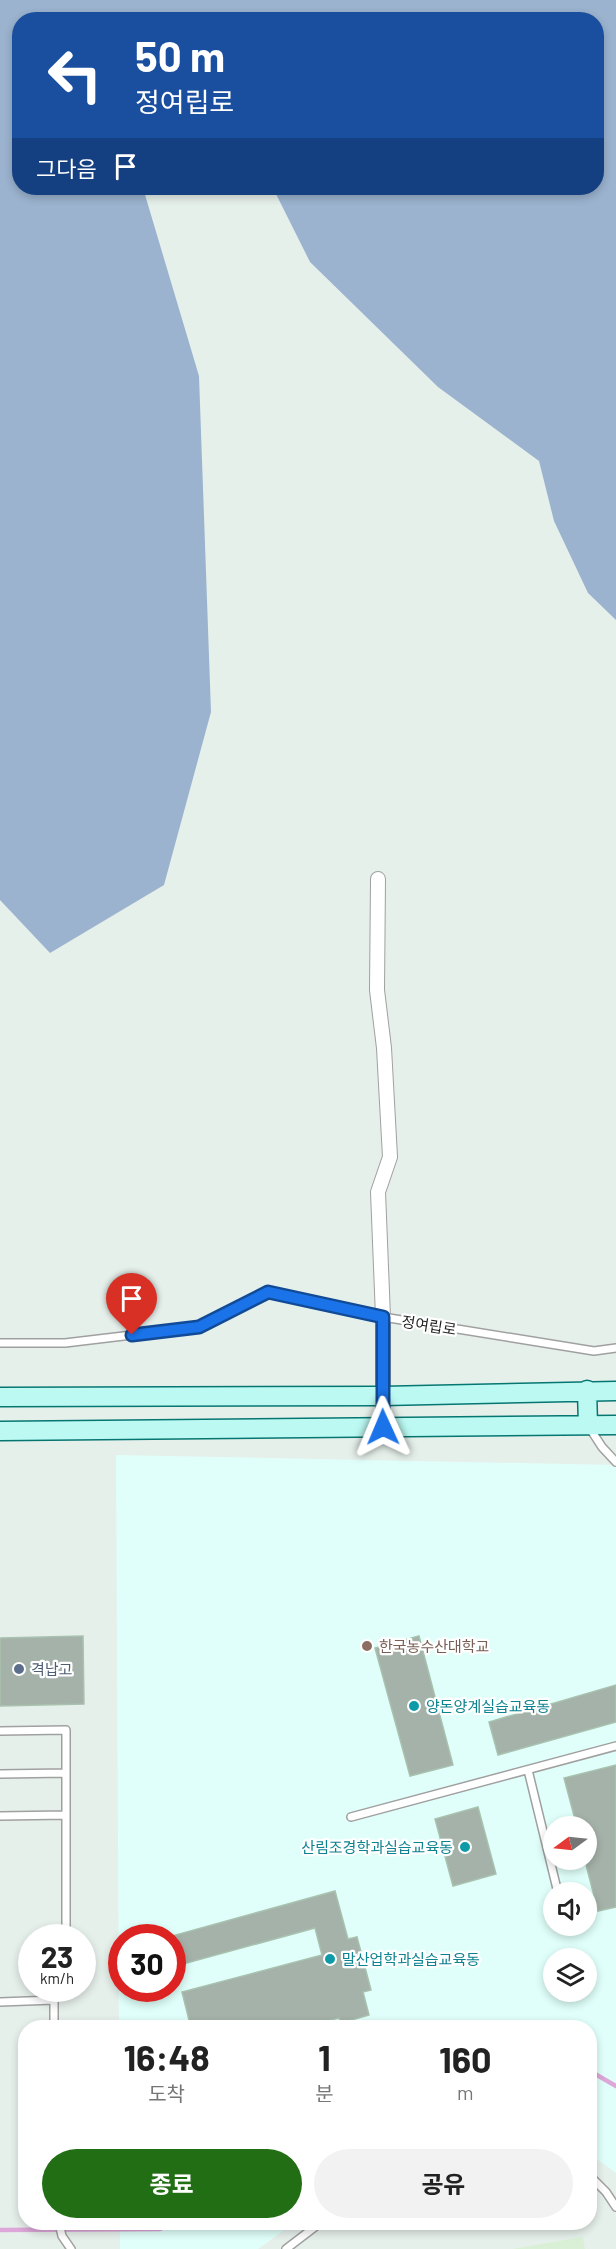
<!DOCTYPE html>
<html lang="ko">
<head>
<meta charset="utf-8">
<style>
  :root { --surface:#fff; --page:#f2f2f2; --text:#222; --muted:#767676; --accent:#226e14 }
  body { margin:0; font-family:Barlow,"Noto Sans KR",sans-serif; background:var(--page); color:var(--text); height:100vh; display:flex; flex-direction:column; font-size:22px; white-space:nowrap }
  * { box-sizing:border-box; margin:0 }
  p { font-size:20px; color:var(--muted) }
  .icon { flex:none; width:33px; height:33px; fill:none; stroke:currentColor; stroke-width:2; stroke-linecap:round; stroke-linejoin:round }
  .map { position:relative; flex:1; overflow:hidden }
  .panel { position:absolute; left:18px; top:2020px; width:579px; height:210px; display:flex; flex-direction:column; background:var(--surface); border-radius:24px; box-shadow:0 3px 9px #0003 }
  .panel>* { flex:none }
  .guide { position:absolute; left:12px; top:12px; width:592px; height:183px; border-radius:24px; box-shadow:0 3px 9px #0003; background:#1a4fa0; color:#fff; overflow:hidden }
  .needle { width:39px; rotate:255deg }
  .tools { position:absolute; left:543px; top:1816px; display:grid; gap:12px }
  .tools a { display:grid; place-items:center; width:54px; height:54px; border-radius:50%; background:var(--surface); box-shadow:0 3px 9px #0003; font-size:30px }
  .speed { position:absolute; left:18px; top:1924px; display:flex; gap:12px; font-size:30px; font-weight:700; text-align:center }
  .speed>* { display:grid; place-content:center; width:78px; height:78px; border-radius:50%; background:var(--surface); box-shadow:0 3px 9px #0003; line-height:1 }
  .speed small { font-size:15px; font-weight:400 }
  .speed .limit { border:9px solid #d22; background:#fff; color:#111 }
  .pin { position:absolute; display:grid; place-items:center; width:51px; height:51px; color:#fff; margin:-62px -26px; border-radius:50% 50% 50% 0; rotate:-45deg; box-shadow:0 0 6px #0007 }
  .pin .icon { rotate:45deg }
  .me { position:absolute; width:66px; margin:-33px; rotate:359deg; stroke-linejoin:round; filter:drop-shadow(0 0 4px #0008) }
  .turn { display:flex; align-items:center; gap:21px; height:126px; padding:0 24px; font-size:27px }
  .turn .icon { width:78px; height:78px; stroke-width:2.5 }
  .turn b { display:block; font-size:42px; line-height:51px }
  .then { display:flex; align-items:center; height:57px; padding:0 24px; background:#0003; gap:12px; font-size:22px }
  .eta { display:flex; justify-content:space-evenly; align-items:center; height:102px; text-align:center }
  .eta b { font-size:36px; font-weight:700; line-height:42px }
  .cta { display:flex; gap:12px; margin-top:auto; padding:12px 24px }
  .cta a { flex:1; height:69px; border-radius:36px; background:var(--accent); color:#fff; font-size:24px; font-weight:700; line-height:69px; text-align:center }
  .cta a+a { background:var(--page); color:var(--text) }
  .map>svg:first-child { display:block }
</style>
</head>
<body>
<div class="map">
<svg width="616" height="2249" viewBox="0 0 616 2249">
  <rect width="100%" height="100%" fill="#e6f0eb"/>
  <path fill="#d9f0d6" d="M583,2237l2,12h-73z"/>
  <path fill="#e0fffa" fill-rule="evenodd" d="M116,1455l500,10v708l-26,-19v-126h-471zM554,1827h32v33h-32zM554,1893h32v33h-32zM122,1938h50v51h-50zM554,1959h32v33h-32z
    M120,2223h174l-36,26h-138z"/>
  <path fill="#9bb3cf" d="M0,0h616v620l-28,-27 -34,-72 -15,-60 -101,-74 -128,-125 -37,-74h324v-168h-577v168h123l56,188 12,336 -47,173 -114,68 -50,-53z"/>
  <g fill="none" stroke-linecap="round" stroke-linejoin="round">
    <path stroke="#dda7d9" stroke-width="4.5" d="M590,2071l26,15
      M0,2230l160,-1 15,-6"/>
  </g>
  <path fill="#a5b2a9" stroke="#a8c2af" stroke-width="1.5" d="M83,1636l1,68 -84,2v-68z
    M419,1636l34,129 -43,11 -35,-128z
    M616,1685v37l-118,33 -9,-33z
    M616,1765v142l-18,4 -12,-46v-38h-9l-13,-49z
    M478,1807l18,67 -43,12 -18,-67z
    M335,1891l13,48 9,-2 14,53 -8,2 6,23 -28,8 -2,-5 -39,10h-109l-9,-36 140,-37 -7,-27 -143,39v-31z"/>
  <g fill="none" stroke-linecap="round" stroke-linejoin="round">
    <g stroke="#a0a0a0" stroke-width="10">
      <path id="lane" d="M0,1343h65l134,-16 69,-35 115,25 211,34 22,-3
        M589,1427l13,20 14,15
        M0,1731l66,-1v208
        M528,1770l30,123
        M0,1774l66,-1
        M0,1816l66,-1
        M351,1817l265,-71
        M0,2002l54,-2
        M54,2028v-28l8,-11
        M590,2176l16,16 10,15
        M59,2223l3,13 9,13
        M286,2249l34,-26"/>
    </g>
    <g stroke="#a0a0a0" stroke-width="16">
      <path id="street" d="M378,879l-1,111 7,58 6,109 -12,35 5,125v110"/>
    </g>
    <g stroke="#067671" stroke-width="21">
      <path id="secondary" d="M587,1390l1,35
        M0,1397l383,-1 233,-5
        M0,1431l616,-6"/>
    </g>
    <use href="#lane" stroke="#fff" stroke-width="7"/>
    <use href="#street" stroke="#fff" stroke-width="14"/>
    <use href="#secondary" stroke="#bbf9f2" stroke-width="18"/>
  </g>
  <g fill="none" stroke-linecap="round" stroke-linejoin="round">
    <g stroke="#114b97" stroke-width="15">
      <path id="route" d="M132,1335l67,-8 69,-35 115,25v110"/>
    </g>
    <use href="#route" stroke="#1a73e8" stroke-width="10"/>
  </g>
  <circle fill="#8d6e63" stroke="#fff" stroke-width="2" cx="367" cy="1646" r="6"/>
  <circle fill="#5c6f8a" stroke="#fff" stroke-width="2" cx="19" cy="1669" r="6"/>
  <g fill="#0f9aa8" stroke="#fff" stroke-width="2">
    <circle cx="414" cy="1706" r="6"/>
    <circle cx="465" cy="1847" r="6"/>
    <circle cx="330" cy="1959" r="6"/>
  </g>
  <g text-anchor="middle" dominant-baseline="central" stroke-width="4.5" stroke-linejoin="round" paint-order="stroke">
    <g font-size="15" fill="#1f1f1f" stroke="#fff">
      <text transform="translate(429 1325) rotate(9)">정여립로</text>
    </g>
    <g font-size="15" fill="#785e54" stroke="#fff" text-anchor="start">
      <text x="379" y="1646">한국농수산대학교</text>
    </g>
    <g font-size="15" fill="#4e5e75" stroke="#fff" text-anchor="start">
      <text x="31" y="1669">격납고</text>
    </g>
    <g font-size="15" fill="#0d838f" stroke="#fff" text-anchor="start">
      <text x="426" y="1706">양돈양계실습교육동</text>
      <text x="453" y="1847" text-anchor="end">산림조경학과실습교육동</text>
      <text x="342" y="1959">말산업학과실습교육동</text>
    </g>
  </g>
</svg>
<div class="tools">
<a><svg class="needle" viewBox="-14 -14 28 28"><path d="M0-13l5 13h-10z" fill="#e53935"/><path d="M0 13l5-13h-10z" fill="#767676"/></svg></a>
<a><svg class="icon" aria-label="sound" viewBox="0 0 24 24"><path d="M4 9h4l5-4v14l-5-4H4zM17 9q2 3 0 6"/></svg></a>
<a><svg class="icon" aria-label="layers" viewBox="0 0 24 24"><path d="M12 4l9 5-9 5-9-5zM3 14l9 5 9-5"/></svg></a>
</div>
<div class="speed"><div>23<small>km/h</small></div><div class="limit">30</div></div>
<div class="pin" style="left:132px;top:1335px;background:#d93025"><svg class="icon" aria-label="arrive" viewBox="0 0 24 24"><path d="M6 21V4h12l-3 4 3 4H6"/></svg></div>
<svg class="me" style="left:383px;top:1427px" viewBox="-20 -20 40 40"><path d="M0-17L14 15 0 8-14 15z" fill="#1a73e8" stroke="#fff" stroke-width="4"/></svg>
<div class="guide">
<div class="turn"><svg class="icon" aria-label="left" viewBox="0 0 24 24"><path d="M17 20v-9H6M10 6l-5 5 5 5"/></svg><div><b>50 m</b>정여립로</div></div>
<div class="then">그다음<svg class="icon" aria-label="arrive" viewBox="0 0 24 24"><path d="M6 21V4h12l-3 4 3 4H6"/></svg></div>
</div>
<section class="panel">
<div class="eta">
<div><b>16:48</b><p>도착</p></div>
<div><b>1</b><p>분</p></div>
<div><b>160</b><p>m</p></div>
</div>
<div class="cta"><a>종료</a><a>공유</a></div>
</section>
</div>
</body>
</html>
